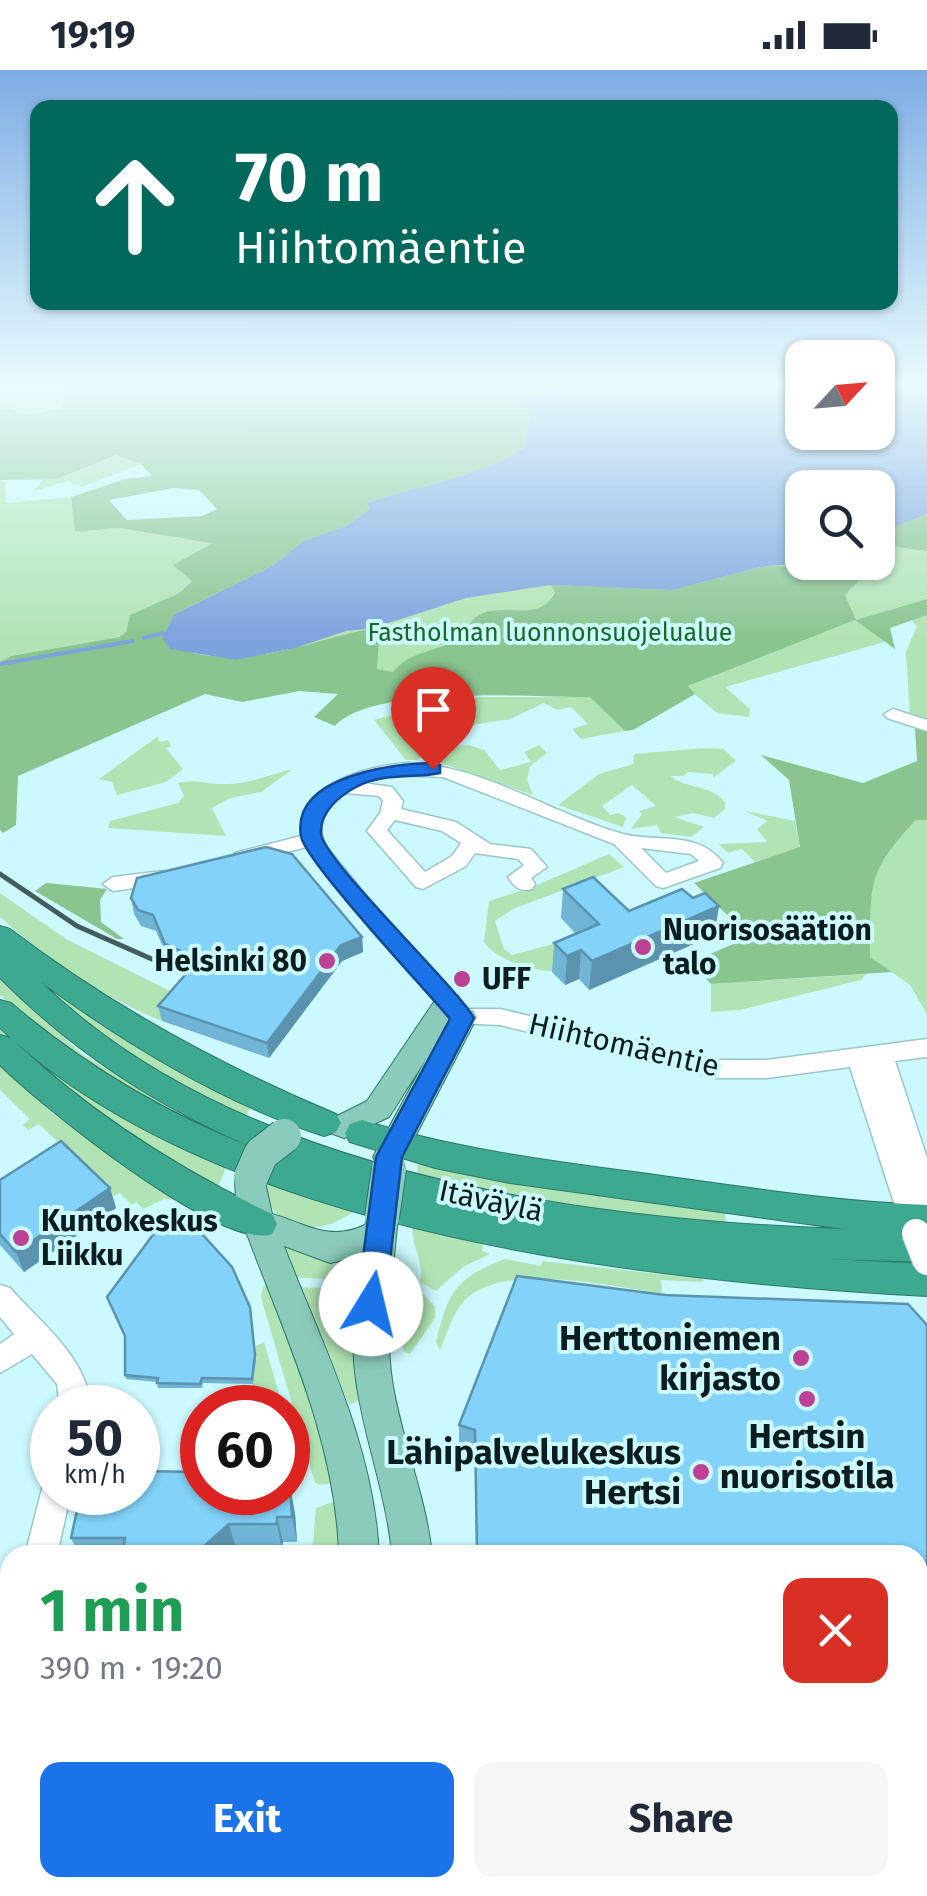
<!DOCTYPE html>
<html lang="en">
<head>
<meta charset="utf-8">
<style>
  :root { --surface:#fff; --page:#f6f6f7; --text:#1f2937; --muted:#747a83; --accent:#1a73e8 }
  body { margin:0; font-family:"Fira Sans",sans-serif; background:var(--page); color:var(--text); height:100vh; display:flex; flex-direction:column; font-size:38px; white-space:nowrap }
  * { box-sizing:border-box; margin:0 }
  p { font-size:32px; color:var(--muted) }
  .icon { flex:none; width:55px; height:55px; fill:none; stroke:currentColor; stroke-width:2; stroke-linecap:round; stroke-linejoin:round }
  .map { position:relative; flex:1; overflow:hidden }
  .side { position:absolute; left:0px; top:1475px; width:928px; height:352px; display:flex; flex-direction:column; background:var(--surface); border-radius:30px 30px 0 0; box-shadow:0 2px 8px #0004 }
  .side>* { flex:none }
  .banner { position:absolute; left:30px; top:30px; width:868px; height:210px; border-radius:20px; box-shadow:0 2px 8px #0004; background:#00695c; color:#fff; overflow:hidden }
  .needle { width:65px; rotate:64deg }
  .buttons { position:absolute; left:785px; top:270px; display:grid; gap:20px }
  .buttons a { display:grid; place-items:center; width:110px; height:110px; border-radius:20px; background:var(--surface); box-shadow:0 2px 8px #0004; font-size:50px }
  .speed { position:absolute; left:30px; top:1315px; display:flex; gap:20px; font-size:50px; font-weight:700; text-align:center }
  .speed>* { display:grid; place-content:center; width:130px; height:130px; border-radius:50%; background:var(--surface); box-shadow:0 2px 8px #0004; line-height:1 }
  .speed small { font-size:25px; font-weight:400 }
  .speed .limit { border:15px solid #d22; background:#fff; color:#111 }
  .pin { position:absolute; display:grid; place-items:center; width:85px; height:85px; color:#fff; margin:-102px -42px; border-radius:50% 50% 50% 0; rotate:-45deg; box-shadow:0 0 10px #0007 }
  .pin .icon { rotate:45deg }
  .me { position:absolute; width:110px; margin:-55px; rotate:9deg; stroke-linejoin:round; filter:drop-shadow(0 0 8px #0008) }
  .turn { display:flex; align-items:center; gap:35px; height:210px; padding:0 40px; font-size:45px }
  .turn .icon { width:130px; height:130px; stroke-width:2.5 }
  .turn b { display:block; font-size:70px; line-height:85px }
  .round { display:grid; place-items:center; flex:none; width:105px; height:105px; border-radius:20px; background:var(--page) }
  .summary { display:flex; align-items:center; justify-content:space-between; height:170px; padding:0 40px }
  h1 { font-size:60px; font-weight:700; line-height:75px; color:#1e9e55 }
  .primary-button { display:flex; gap:20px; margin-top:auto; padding:20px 40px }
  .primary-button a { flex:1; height:115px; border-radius:20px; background:var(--accent); color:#fff; font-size:40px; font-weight:700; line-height:115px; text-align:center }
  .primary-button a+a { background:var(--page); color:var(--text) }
  .status { display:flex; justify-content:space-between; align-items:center; height:70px; padding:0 50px; background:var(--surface); direction:ltr }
  .status svg { height:28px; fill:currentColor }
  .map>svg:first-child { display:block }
</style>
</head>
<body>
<div class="status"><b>19:19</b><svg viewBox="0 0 49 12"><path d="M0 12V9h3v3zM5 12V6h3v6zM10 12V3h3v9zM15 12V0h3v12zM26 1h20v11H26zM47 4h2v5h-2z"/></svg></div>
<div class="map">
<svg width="927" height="1826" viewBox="0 0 927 1826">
  <rect width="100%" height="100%" fill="#cbf9fd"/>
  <path fill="#b1e4b4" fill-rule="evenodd" d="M0,316h61l10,5 -10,16 -37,8 -24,-13z
    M189,316h613v46h76v-46h49v337l-17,-6 -4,-66 11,-24 -10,-14 -50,7 28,22 -160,45 25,22 -1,8 -32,-4 -31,-26 169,-67 -10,-25 -470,93 -201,-123 18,15 -13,13 -49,22 -4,17 -8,5 -107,19 -11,6v-182l5,2 1,21 65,-6 4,35 43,-4 96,14 10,-9zM802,418h76v74h-76z
    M116,384l25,10 -59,23 -14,-6 -34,10 9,-11 14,-1z
    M467,627h124l34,34 -44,8 -9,-10 16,-5 -17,-17 -14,3 -13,-7 -34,16 -44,7 -8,11c-22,-27 -25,-30 -60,-21l9,16 23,19 -13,9h-11l-32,-40 61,-16 7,8 14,-3z
    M157,667l3,5 8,-2 3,6 -5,2 17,21 -17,13 -49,13 -5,-13 -13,-3z
    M469,675l15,5 16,20 31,-8 -7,-10 15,-7 8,8 -17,13 -3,14 6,15 -95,-33 19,-16z
    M704,678l20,1 12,12 -23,17v-4l-25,-2 -5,4h-13c16,13 42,9 55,26v7l-11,9 -21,-5 -19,4 30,10 -13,10 -30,-4 -4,-8 -26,4 11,-15 -3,-3 17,-5 -24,-21 -30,21 8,9 9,-2 7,5 -3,9 -65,-22 41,-31 34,-10 1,-10z
    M293,699l-32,23 -31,6 -18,10 14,28 -118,-8 2,-7 68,-18 6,-7 -6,-13c19,-5 31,2 49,1 21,0 45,-10 66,-15z
    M745,741l50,10 5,27 -45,14 -13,-13 -14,4 -9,-9 48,-2 -10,-13 10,-8z
    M916,750h11v194l-17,-29 -40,-28c2,-72 -7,-82 46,-137z
    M609,784l15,13 -111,42 -18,12 9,28 8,6 48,-13 43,8c-15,7 -38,22 -53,21 -21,-1 -55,-12 -66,-29l5,-41 41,-13z
    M0,823l66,46 108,54 -12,28c-58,-23 -116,-63 -162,-104z
    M866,904l-5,6 -121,30 -29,2v-28z
    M0,906l82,78 109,66 -6,5 -138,-88 -47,-42z
    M58,921l190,115 2,3 -5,8 -84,-35 -113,-86z
    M0,954c66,64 143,106 226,143l-8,20 -143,-86 -75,-66z
    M0,991l52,52 128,87 -16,-1 -21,10 -7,-7 -4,3 -12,-12 -6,3 -75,-72 -11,6 -5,-5 7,-6 -30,-29z
    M418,1090l306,46 3,20 -92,-5 -189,-39 -29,-9z
    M265,1110l92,29c-35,29 -90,27 -92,-29z
    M413,1152l70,23 -1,6 8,3 -27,13 -27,24 -16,-9c5,-23 -11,-37 -7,-60z
    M283,1175l77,9 -5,27 -63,-4z
    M505,1189l35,7 3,-5 159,18 1,3 -42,-2 1,13c-52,-6 -159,-33 -198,8 -12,13 -17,33 -24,49l-4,-8c12,-50 19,-64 69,-83z
    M268,1213l50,134 19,65 -17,3 -5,-2 -54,-186 2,-10z
    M296,1217l58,2 -4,36 11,75 -12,5 -32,-78z
    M402,1224l22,1 11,11v12l-25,36 -7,-3z
    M264,1272l19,65 -32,-1 5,-60z
    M338,1430l1,55h-27l4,-47z"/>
  <path fill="#8ac48f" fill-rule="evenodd" d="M61,316h493l-9,3 -13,18 -8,41c-48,30 -104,37 -157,55l4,6 -25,17 -41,15 -33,25 -97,48 18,39c62,14 120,-13 180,-25l6,10 -2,31 16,3c17,-21 40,-19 63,-32 12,-7 13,-22 27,-27 27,-10 54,10 72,-20l-4,-8 122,5 87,-23 116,-4 -31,32 11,25 71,-21v16l-37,13 5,21 -40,-29 -167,66 7,8 -62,36 -8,1 -35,-34c-57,0 -218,-12 -255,29l-21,-9 24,-23 -39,-3 -57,11 -37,-8 -187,82 -2,49 -13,8 -3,-3v-168l11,-6 108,-19 7,-5 4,-17 49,-22 13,-12 -19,-16 40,-22 -95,-15 -43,4 -4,-35 54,-18 27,-3 -11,-12 -25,-9 -59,24 -57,1v-78l24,13 37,-7 10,-16zM174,418l25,2 18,19 -15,7 -75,4 -18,-20z
    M927,444v37l-37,-5 -12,15v-27z
    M915,658l12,4v88h-11c-52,55 -44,65 -46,137l22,15 -181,12 -20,-22 59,-25 -56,-54 106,-36 -11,-67 -28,-25 102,28 54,-22z
    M46,813l61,6 -7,11 1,22 23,17h-7l-82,-48z"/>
  <path fill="#7da3dd" d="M554,316h248v46h76v-46h49v128l-49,20v-46h-76v74l5,1 -47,4 -87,23 -122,-5 -85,13 -93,30 -27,3 -51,17 -59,12 -66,-11 -8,-11 13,-24 97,-48 32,-25 42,-15 24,-17 -3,-6c53,-18 109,-25 157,-55l8,-40 -12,-4z"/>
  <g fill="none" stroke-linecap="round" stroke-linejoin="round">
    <path stroke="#7da3dd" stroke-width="4" d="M144,568l19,-5
      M0,594l133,-23"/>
    <g stroke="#9ac6ca" stroke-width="3">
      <path id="minor" d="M893,639l34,11v11l-40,-13 -3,-4z
        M408,693c76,2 143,51 215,71 36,9 75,-4 100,29l-3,5 -57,20 -7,-2 -42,-42 -171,-67 -48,-2 -32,8 29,4 11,14 -2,8 55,13 34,22 41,5 16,18 -16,11 4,6 -3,5c-12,3 -18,-2 -24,-12l16,-12 -6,-6 -43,-6 -9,13 -43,23 -7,-2 -49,-56 13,-18 3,-12 -4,-5 -33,-3c-20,13 -32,29 -20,53l60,74 83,89h31l215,51h52l160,-21v18l-32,4 32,97v51l-6,-2 6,17 -2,15 -9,3 -9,-3 -4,-8 -53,-164 -83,11h-52l-215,-53 -45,-2 -84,-93 -64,-83 -65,16 -10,-6 3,-4 66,-17c-5,-52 68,-71 107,-73zM395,750l47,11 19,12 -9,13 -27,16 -38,-42zM641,778l50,6 8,7 -33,12z
        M163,801l10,7 -3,5 -57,8 -10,-7 10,-7z
        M0,1215l10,3c30,34 80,72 80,120h-30l-3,-24 -25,-30 -32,19v-29l14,-10 -14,-17z
        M52,1408v14h19l-14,63h-32l19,-74z
        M10,1602v74l-10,4v-74z
        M918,1605l9,1v34l-9,-1z"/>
    </g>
    <g stroke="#2c7868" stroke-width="2">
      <path id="major" d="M448,923l10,3 4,7 -3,5 14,2 4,7 -77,149 -11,3 -11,-3 -5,-9 53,-98 -37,58 -45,21 -11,-4 -4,-8 4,-8 34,-17 71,-105z
        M251,1094l11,4 10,46c35,10 57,28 93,11l6,-17 11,-4 11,4 5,9c-5,54 -14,109 -6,163 9,60 34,115 40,175h-40c-5,-60 -28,-116 -36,-175 -6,-41 0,-83 5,-124l-31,7 -46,-17c39,101 90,199 95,309h-40c-3,-123 -63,-237 -103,-351l-1,-27 5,-9z
        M314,1818h46l1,8h-48z
        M379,1818h46l1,8h-48z"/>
    </g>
    <g stroke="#2c7868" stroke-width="2">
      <path id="highway" d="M0,856l10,3c101,77 209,136 326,185l5,9 -5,9 -12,4c-100,-32 -198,-92 -283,-154 197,192 539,238 803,247l-334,-46 -75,-15 -85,-26 -5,-9 5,-9 12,-4c98,31 198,42 300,56 88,12 176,26 265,29v57l-99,-3 99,5v32c-283,-15 -693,-61 -913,-255 76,72 163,127 258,173l5,10 -5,10c-50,18 -233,-130 -272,-169v-30l11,3 -11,-10v-28l11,3c75,64 155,111 248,147 -100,-42 -183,-96 -259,-172z"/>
    </g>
    <use href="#minor" fill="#fff" fill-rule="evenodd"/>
    <use href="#major" fill="#8bcbbc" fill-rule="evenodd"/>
    <use href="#highway" fill="#3da990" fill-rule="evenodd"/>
    <path stroke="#435d5f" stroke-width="5" d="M0,804l77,52 120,53"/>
    <g stroke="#9ac6ca" stroke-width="30" stroke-linecap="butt">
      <path id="minor-bridge" d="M916,1163l11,28"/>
    </g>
    <g stroke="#2c7868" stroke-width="36" stroke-linecap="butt">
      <path id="major-bridge" d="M251,1107l10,-23 23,-18
        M382,1147l7,-48"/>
    </g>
    <use href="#minor-bridge" stroke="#fff" stroke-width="28"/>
    <use href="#major-bridge" stroke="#8bcbbc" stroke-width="34"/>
  </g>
  <path fill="#70b5d6" d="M563,819l66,22 64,-13 26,8 -5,29 -125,55 -10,-11 -14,6 -13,-13 2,-29 22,-9 -15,-16z
    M131,828l231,39 1,15 -21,9 -73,97 -107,-37 -4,-15 32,-37 -22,-10 -12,-28 -15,-5 -7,-12z
    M0,1110l110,8 6,20 -92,64 -24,-27z
    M665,1225l262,30v325l-9,-1v-94l-443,-103 -16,-6v-21z
    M125,1267l131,22 -3,25 -50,-1 -1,5h-44l-1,-6 -31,-3 -1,-4z
    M295,1443l2,29h-14l-1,7h-46l-7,6h-150l-8,-17z"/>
  <path fill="#5b93ae" d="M719,836l-5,29 -125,55 3,-29z
    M362,867l1,15 -21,9 -73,97 -2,-15 74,-98z
    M581,880l-2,29 -14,6 2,-29z
    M110,1118l6,20 -92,64 -8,-20z
    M290,1417l5,26 2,29 -5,-25z
    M277,1447l6,25 -1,7 -5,-25z
    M229,1454l7,25 -7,6h-35z
    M248,1818h7l2,8h-10z"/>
  <path fill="#82d2f9" stroke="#5b93ae" stroke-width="2.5" d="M266,777l26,7 70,83 -21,8 -74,98 -109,-37 41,-47 -34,-15 -12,-29 -15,-5 -7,-12 6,-20z
    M593,807l36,34 53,-22 11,9 12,-5 14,13 -127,55 -11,-11 -14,6 -13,-13 45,-19 -36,-35z
    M61,1071l49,47 -94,64 -16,-18v-54z
    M169,1143l33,21 30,33 18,40 5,48 -3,24 -50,-1 -2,6 -43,-1 1,-5 -33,-3v-39l-18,-39z
    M517,1206l148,19 243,9 19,21v305h-9v-75h-441l-2,-125 -16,-5z
    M138,1401l64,1v20h86v-5h2l2,30h-15v7h-48l-35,31h-72l3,-17h-54l10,-46h57z
    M0,1785h10v33h238l-1,8h-247z"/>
  <linearGradient id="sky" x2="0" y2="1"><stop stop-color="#7dade4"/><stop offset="0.55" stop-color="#e8fcfe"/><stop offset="1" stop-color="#e8fcfe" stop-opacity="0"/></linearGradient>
  <rect width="927" height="572" fill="url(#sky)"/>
  <path fill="#1a73e8" stroke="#114b97" stroke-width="2.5" d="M433,693l7,2v8c-28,6 -57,-1 -84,14 -17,9 -36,25 -35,46 0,25 132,150 153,185l-72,139 -17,147 -4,8 -10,4 -10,-4 -4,-8 19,-147 74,-138c-23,-28 -146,-159 -149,-183 -10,-61 93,-72 132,-73z"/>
  <g fill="#bc4193" stroke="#cbf9fd" stroke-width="4">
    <circle cx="643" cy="877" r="10"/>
    <circle cx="327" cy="891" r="10"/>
    <circle cx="462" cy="909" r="10"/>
    <circle cx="21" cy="1168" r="10"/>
    <circle cx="801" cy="1288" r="10"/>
    <circle cx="807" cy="1329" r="10"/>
    <circle cx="701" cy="1402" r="10"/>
  </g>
  <g text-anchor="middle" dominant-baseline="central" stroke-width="8" stroke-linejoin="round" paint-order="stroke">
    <g font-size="25" fill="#166928" stroke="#cbf9fd">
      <text x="550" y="563">Fastholman luonnonsuojelualue</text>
    </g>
    <g font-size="30" font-weight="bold" fill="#0b1d1e" stroke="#cbf9fd" text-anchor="start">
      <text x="663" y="860">Nuorisosäätiön<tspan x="663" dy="34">talo</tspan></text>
      <text x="307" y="891" text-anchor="end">Helsinki 80</text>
      <text x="482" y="909">UFF</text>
      <text x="41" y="1151">Kuntokeskus<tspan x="41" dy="34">Liikku</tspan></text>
    </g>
    <g font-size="30" fill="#0b1d1e" stroke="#cbf9fd">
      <text transform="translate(624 975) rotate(13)">Hiihtomäentie</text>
      <text transform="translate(491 1131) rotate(12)">Itäväylä</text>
    </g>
    <g font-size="35" font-weight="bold" fill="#0b1d1e" stroke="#cbf9fd" text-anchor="end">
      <text x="781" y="1268">Herttoniemen<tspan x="781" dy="40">kirjasto</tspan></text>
      <text x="807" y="1366" text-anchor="middle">Hertsin<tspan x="807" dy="40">nuorisotila</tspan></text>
      <text x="681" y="1382">Lähipalvelukeskus<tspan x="681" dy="40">Hertsi</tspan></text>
    </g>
  </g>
</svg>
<div class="buttons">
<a><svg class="needle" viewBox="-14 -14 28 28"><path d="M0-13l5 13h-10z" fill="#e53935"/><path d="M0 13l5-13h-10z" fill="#747a83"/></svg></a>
<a><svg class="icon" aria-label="search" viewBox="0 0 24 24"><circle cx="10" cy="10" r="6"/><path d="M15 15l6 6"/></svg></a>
</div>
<div class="speed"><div>50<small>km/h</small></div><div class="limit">60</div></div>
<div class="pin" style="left:433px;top:699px;background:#d93025"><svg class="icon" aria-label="arrive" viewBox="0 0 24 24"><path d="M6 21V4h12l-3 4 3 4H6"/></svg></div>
<svg class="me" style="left:371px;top:1234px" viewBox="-20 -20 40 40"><circle r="19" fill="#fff"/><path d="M0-13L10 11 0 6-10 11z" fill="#1a73e8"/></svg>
<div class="banner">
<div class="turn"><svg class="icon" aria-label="ahead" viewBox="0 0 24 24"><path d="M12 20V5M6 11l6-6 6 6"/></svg><div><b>70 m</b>Hiihtomäentie</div></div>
</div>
<section class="side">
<div class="summary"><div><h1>1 min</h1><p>390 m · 19:20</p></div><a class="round" style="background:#d93025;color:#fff"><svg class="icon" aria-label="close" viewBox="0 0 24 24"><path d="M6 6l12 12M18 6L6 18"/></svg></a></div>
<div class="primary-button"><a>Exit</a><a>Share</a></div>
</section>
</div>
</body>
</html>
